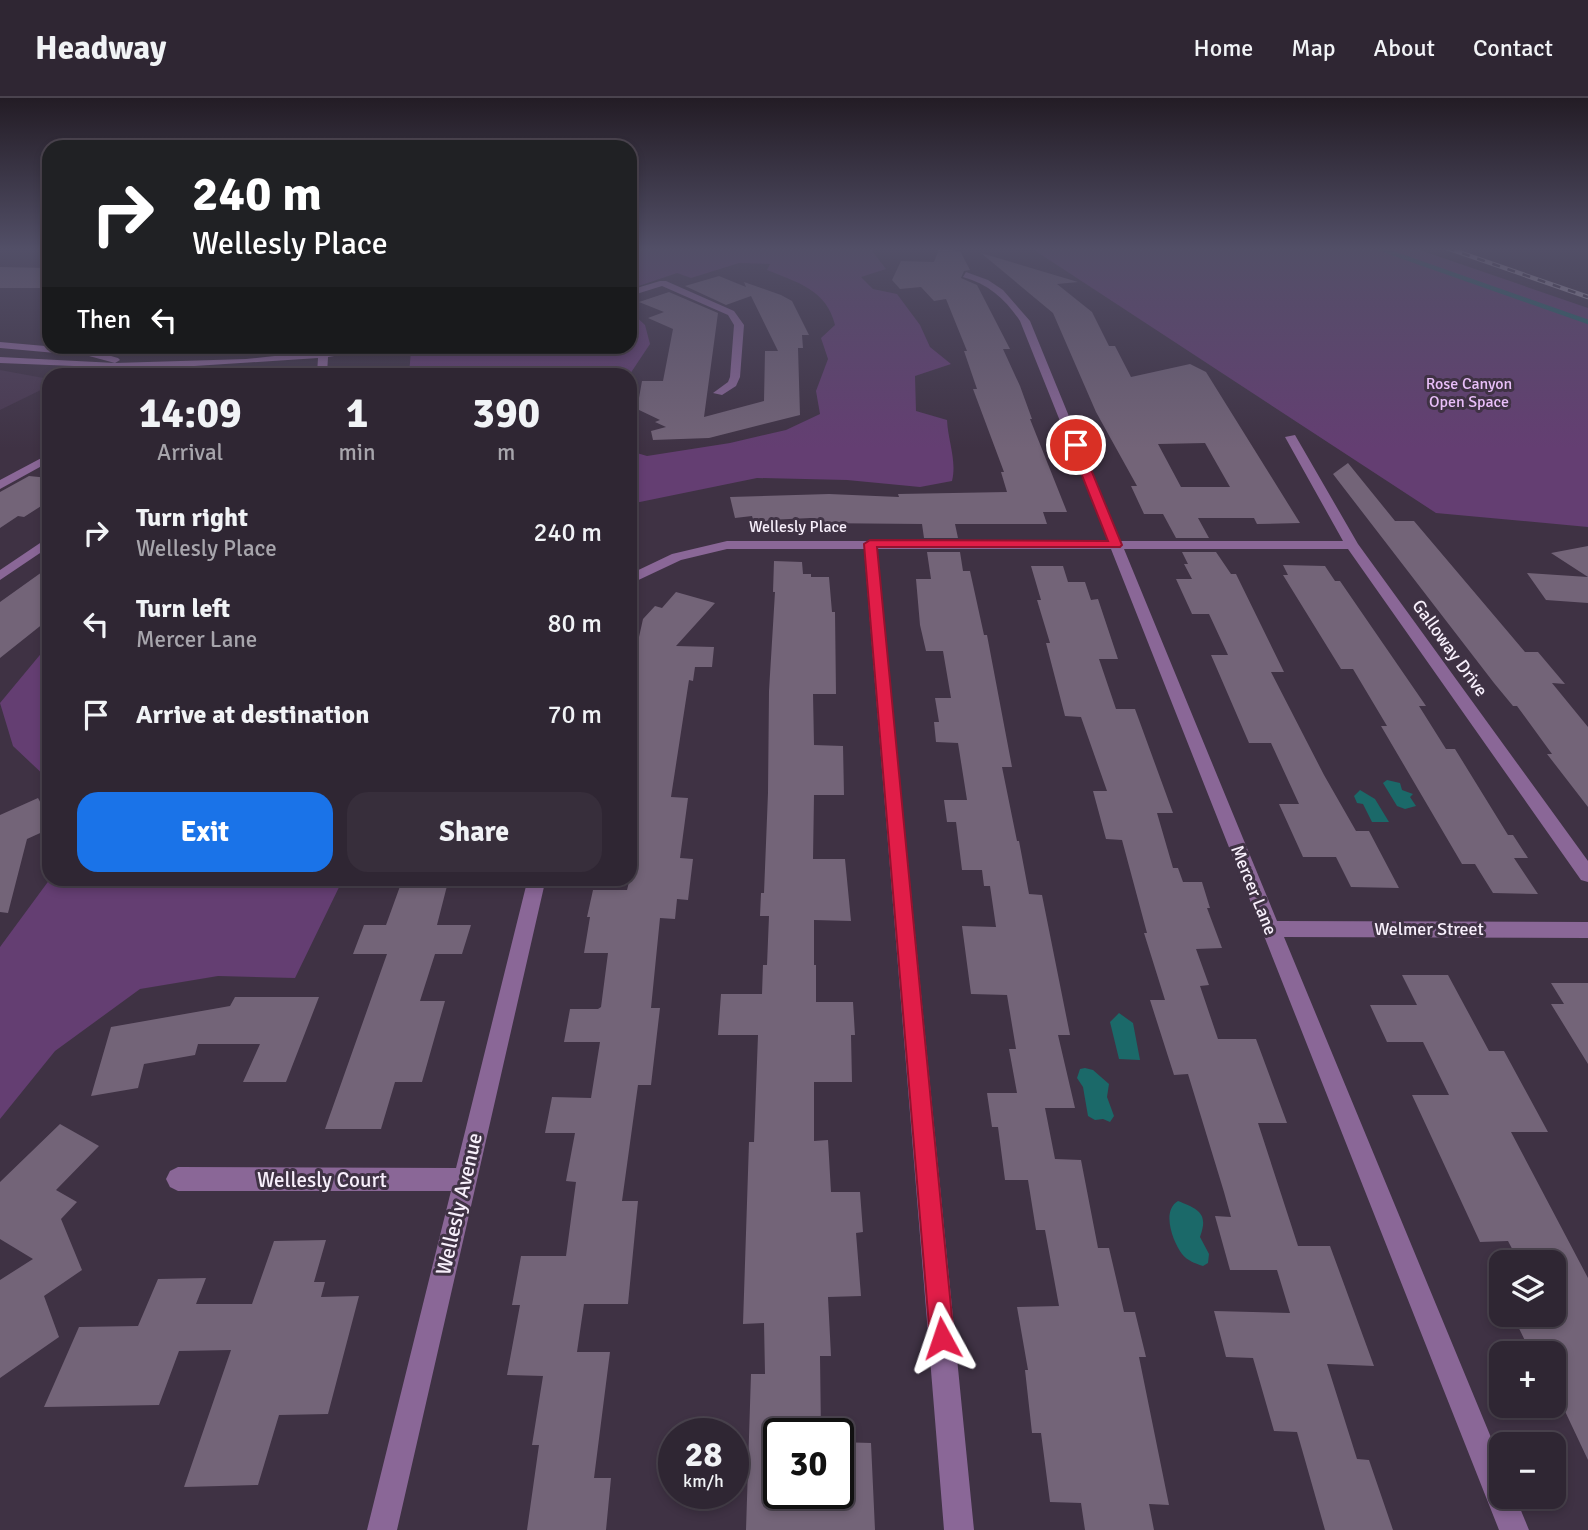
<!DOCTYPE html>
<html lang="en">
<head>
<meta charset="utf-8">
<style>
  :root { --surface:#2f2633; --page:#372e3b; --text:#f1f3f6; --muted:#a7a5ac; --line:#4a434e; --accent:#1a73e8 }
  body { margin:0; font-family:Signika,sans-serif; background:var(--page); color:var(--text); height:100vh; display:flex; flex-direction:column; font-size:26px; white-space:nowrap }
  * { box-sizing:border-box; margin:0 }
  p { font-size:23px; color:var(--muted) }
  .icon { flex:none; width:38px; height:38px; fill:none; stroke:currentColor; stroke-width:2; stroke-linecap:round; stroke-linejoin:round }
  .map { position:relative; flex:1; overflow:hidden }
  .drawer { position:absolute; left:42px; top:270px; width:595px; height:518px; display:flex; flex-direction:column; background:var(--surface); border-radius:21px; box-shadow:0 4px 10px #0003,0 0 0 2px var(--line) }
  .drawer>* { flex:none }
  .hud { position:absolute; left:42px; top:42px; width:595px; height:214px; border-radius:21px; box-shadow:0 4px 10px #0003,0 0 0 2px var(--line); background:#202124; color:#fff; overflow:hidden }
  .fabs { position:absolute; left:1489px; top:1152px; display:grid; gap:14px }
  .fabs a { display:grid; place-items:center; width:77px; height:77px; border-radius:14px; background:var(--surface); box-shadow:0 4px 10px #0003,0 0 0 2px var(--line); font-size:35px }
  .speed { position:absolute; left:658px; top:1320px; display:flex; gap:14px; font-size:35px; font-weight:700; text-align:center }
  .speed>* { display:grid; place-content:center; width:91px; height:91px; border-radius:50%; background:var(--surface); box-shadow:0 4px 10px #0003,0 0 0 2px var(--line); line-height:1 }
  .speed small { font-size:18px; font-weight:400 }
  .speed .limit { border:4px solid #111; border-radius:10px; background:#fff; color:#111 }
  .pin { position:absolute; display:grid; place-items:center; width:60px; height:60px; color:#fff; margin:-30px; border:4px solid #fff; border-radius:50%; box-shadow:0 2px 7px #0007 }
  .me { position:absolute; width:77px; margin:-38px; rotate:355deg; stroke-linejoin:round; filter:drop-shadow(0 0 5px #0008) }
  .turn { display:flex; align-items:center; gap:24px; height:147px; padding:0 35px; font-size:32px }
  .turn .icon { width:91px; height:91px; stroke-width:2.5 }
  .turn b { display:block; font-size:49px; line-height:60px }
  .then { display:flex; align-items:center; height:66px; padding:0 35px; background:#0003; gap:14px; font-size:26px }
  .eta { display:flex; justify-content:space-evenly; align-items:center; height:119px; text-align:center }
  .eta b { font-size:42px; font-weight:800; line-height:49px }
  .primary-button { display:flex; gap:14px; margin-top:auto; padding:14px 35px }
  .primary-button a { flex:1; height:80px; border-radius:21px; background:var(--accent); color:#fff; font-size:28px; font-weight:800; line-height:80px; text-align:center }
  .primary-button a+a { background:var(--page); color:var(--text) }
  ul { padding:0; list-style:none }
  li { display:flex; align-items:center; gap:21px; height:91px; padding:0 35px }
  li div { flex:1 }
  li b { display:block; font-size:26px }
  li em { font-style:normal }
  header { display:flex; align-items:center; gap:42px; box-sizing:border-box; height:98px; padding:0 35px; background:var(--surface); border-bottom:2px solid var(--line) }
  header strong { font-size:33px }
  nav { display:flex; gap:38px; margin-inline-start:auto; font-size:24px }
  .map>svg:first-child { display:block }
</style>
</head>
<body>
<header>
<strong>Headway</strong>
<nav><a>Home</a><a>Map</a><a>About</a><a>Contact</a></nav>
</header>
<div class="map">
<svg width="1588" height="1432" viewBox="0 0 1588 1432">
  <rect width="100%" height="100%" fill="#3f3244"/>
  <path fill="#4a3951" d="M0,272l49,9v7l-49,24z"/>
  <path fill="#643e72" d="M630,150h252l-10,3 14,18 -25,8 12,12 24,5 23,31 10,22 21,17 -36,12 1,35 31,9c1,21 10,41 5,61l-32,6 -73,-7 -90,-2 -127,26v-53l17,5 83,-13 56,-13 34,-16 -4,-23 12,-32 -7,-21 14,-13c-9,-36 -37,-42 -68,-55l3,-6 -31,-1 -48,15 -14,-5 -47,16z
    M1031,150h383l174,60v219l-152,-14z
    M630,213l15,14 5,19 -20,30h-221l2,-23 28,-4 191,-1z
    M49,546v136l-36,-34 -13,-43z
    M50,781v-1l293,1 -48,99 -77,-2 -78,13 -85,62 -55,68v-172z"/>
  <path fill="#1b6969" d="M1387,682l13,3 2,7 11,4 -3,3 6,9 -11,3 -8,-3 -14,-23z
    M1360,692l15,9 14,23h-17l-9,-18 -6,-1 -3,-7z
    M1119,915l14,10 7,37 -21,-1 -9,-37z
    M1085,970l8,2 16,14 -2,13 7,19 -4,6 -7,-3 -8,1 -7,-4 -5,-29 -6,-9 3,-9z
    M1178,1103c20,8 31,12 22,36l9,17 -1,9 -5,3c-9,-3 -15,-5 -21,-12 -9,-12 -21,-43 -4,-53z"/>
  <g fill="none" stroke-linecap="round" stroke-linejoin="round">
    <path stroke="#1b6969" stroke-width="4.5" d="M1378,150l210,74"/>
  </g>
  <path fill="#736478" fill-rule="evenodd" d="M939,151l21,2 10,19 -6,1 -3,7 16,7 33,64h-7l17,37 12,33h-2l37,93h-24l4,12h-92l3,14h-34l-2,-14 -111,-1v-5l-43,2 -11,12 -5,-16 -17,2 -5,-21 99,-3 70,3 -1,-3 109,-2 -6,-20h3l-31,-83h4l-13,-38h3l-21,-52 -12,2 -13,-14 -21,2 -8,-9 9,-19 33,1z
    M981,155l97,29 -21,2 35,28 17,34h6l16,31 59,-13 16,8 94,151 -43,1 -3,-6h-56l11,20h-33l-13,-24h-19l-13,-28h6l-41,-74 -43,-99zM1205,345l25,44h-49l-23,-43z
    M0,169l49,1v20h-49z
    M719,178l27,11 -2,-5 37,13 11,6 17,34h-7l1,13h-5l2,67 -91,23 -56,2 -2,-9 15,-4 -11,-5 5,-2 -23,-11 5,-28h21l10,-52 -25,-11 16,-6 -25,-10 30,-10 49,21 -14,104 60,-16 1,-50h13l-27,-55 -25,9 -41,-19z
    M1348,365l47,58h19l111,131h13l27,32 -13,-1 36,44v80l-41,-53h5l-35,-48h-4l-19,-23 -161,-209z
    M29,378l20,2v23l-25,16 -6,-1 -18,12v-36z
    M1588,448v31l-37,-24z
    M927,454h33l3,19h7l14,64h3l25,132h-10l15,74h2l10,53 13,1 28,140h-12l17,73h-30l10,51 26,1 17,88h11l15,64h11l11,45h-7l30,148 -20,-1 5,26h-69l-4,-27 -31,-1 -9,-69h-9l-7,-63h3l-11,-63 42,-1 -14,-76h-9l-8,-50h-23l-7,-53h-6l-5,-34h30l-8,-44h7l-9,-54 -36,-1 -9,-68 34,1 -6,-41h-6l-2,-16h-20l-6,-48h-9l-3,-22h23l-9,-57 -22,-1 -2,-20h5l-4,-24h16l-8,-47h-17l-6,-26 -4,-46h15z
    M1182,454h34l15,22h5l48,98h-13l53,103 32,56h13l30,57 -48,-1 -15,-30h-33l-24,-53h20l-28,-61h-22l-38,-88h17l-19,-41h-17l-16,-35h16l-8,-15h4z
    M774,463l28,1 1,12h8v3h18l3,35h3l1,82h-23l1,51 29,1 1,49h-30l-1,64h32l6,62 -37,-1v45h2v37h37l2,33h-4l1,47h-38v59l14,-1 3,52h29l3,40 -7,1 5,63 -33,1 3,59h-11l1,77h-42v60h59v-51l33,1 4,87h-129l5,-156h14l-1,-51 -21,1 6,-182h5l4,-107h-40l3,-41h41l1,-29h4l2,-49h-9l1,-23h3l4,-100 1,-102 6,-99h-2z
    M1283,467l42,1 10,15h5l86,125h-7l27,43h9l53,86h5l15,23h-14l24,36 -45,-1 -18,-29h-13l-81,-138h6l-34,-57h-12l-58,-94h5z
    M1031,468h32l5,16h17l6,18 7,-1 20,60h-19l17,50h19l38,104h-16l16,55h5l5,14h19l8,26h-3l15,40 -26,1 13,36 -9,1 18,53h38l31,84h-29l40,123h32l44,120 -47,-2 30,95 12,1 24,70h-68l-28,-98 -23,-1 -21,-73 -27,-1 -12,-46 76,2 -13,-43h-47l-15,-54 16,1 -7,-25 -36,-118 -14,1 -24,-75h15l-21,-67h3l-25,-93 -16,-1 -13,-48h14l-26,-74 -16,-1 -19,-73h4l-13,-43h4z
    M49,469v52l-49,39v-56z
    M1527,475l61,4v26l-42,-3z
    M676,494l39,11 -39,43 38,1 -2,20h-17l-2,14 -4,-1 -18,117 17,1 -8,60 13,1 -5,41 -11,-1 -2,20 -15,-1 -9,90h9l-9,77h-13l-16,116h16l-10,103h-44l-7,48h33l-16,126h17l-5,52h-79l12,-85h-7l11,-69 -36,-1 13,-70h-8l9,-49h45l10,-74 -10,-1 9,-48h-30l7,-36 39,1 9,-56h-36l6,-33h28l3,-2 7,-54h-24l6,-36h-3l6,-27h34l3,-12 9,-57h-9v-130l5,-27h-2l10,-45 12,-13 7,2z
    M38,700l11,20v11l-22,10 -19,74 -8,-1v-97z
    M403,780h46l-12,47h34l-9,29h-27l-15,47h25l-23,81h-27l-14,47h-56l62,-175h-34l11,-29h22z
    M1402,877h46l41,76h15l44,81h-37l77,146v182l-34,-72v-35h-23l-18,-37 41,-2v-52h-35l-11,-21 -28,1 -68,-147h37l-26,-53h-36l-17,-37h47z
    M1551,885h37v81l-37,-60h13z
    M235,899h84l-33,85h-43l17,-38h-62l-3,11 -51,9 -6,24 -47,8 20,-69 119,-21z
    M60,1026l39,22 -43,44 21,12 -16,17 21,51 -38,26 15,41 -59,41v-98l33,-21 -33,-20v-57z
    M326,1142l-12,42h11l-4,15 38,-1 -31,118 -49,1 -21,70 -74,2 47,-137 -52,1 -20,54 -115,2 35,-80 59,-1 20,-47 48,-1 -10,26h56l22,-63z"/>
  <g fill="none" stroke-linecap="round" stroke-linejoin="round">
    <path fill="#8a6797" fill-rule="evenodd" d="M966,174l22,8 15,10 27,31 90,220h223l-58,-104 10,-2 63,109 230,317v21l-7,-2 -233,-331h-224l153,372 311,1v16l-304,-1 218,527v32h13l14,34h-30l-388,-981h-234l97,981h-30l-80,-981h-137l-46,11 -51,24v-10l42,-20 55,-13h381l-88,-220c-14,-21 -31,-37 -57,-44z
      M660,183h6l68,30 10,14 -4,52 -4,9 -14,9 -9,-2 15,-11 2,-5 4,-52 -6,-10 -66,-29 -32,10v-6z
      M0,244l90,8 28,8 2,2 -5,3 131,-4 120,-13h30l-68,11 -1,17h-10l1,-16 -170,11 -148,-6v-6l115,6 -26,-7 -89,-8z
      M49,356v8l-49,27v-9z
      M49,439v10l-49,33v-10z
      M528,780h18l-149,652h-30l84,-339h-273l-8,-4 -4,-8 4,-8 8,-4 278,1z"/>
    <g stroke="#b9afbd" stroke-width="4.5">
      <path id="rail" d="M1447,150l141,49"/>
    </g>
    <use href="#rail" stroke="#3f3244" stroke-width="2.5" stroke-dasharray="8" stroke-linecap="butt"/>
  </g>
  <linearGradient id="sky" x2="0" y2="1"><stop stop-color="#231c25"/><stop offset="0.43" stop-color="#524f67"/><stop offset="1" stop-color="#524f67" stop-opacity="0"/></linearGradient>
  <rect width="1588" height="351" fill="url(#sky)"/>
  <path fill="#e11d48" stroke="#92132f" stroke-width="2" d="M1076,344l5,3 41,100 -2,2h-243l77,791 -3,9 -9,3 -8,-3 -4,-9 -66,-794 6,-4 238,1 -38,-96z"/>
  <g text-anchor="middle" dominant-baseline="central" stroke-width="6" stroke-linejoin="round" paint-order="stroke">
    <g font-size="16" fill="#e9bff9" stroke="#3f3244">
      <text x="1469" y="286">Rose Canyon<tspan x="1469" dy="18">Open Space</tspan></text>
    </g>
    <g font-size="16" fill="#f7effb" stroke="#3f3244">
      <text x="798" y="429">Wellesly Place</text>
    </g>
    <g font-size="18" fill="#f7effb" stroke="#3f3244">
      <text transform="translate(1450 550) rotate(54)">Galloway Drive</text>
      <text transform="translate(1254 792) rotate(68)">Mercer Lane</text>
      <text x="1429" y="831">Welmer Street</text>
    </g>
    <g font-size="21" fill="#f7effb" stroke="#3f3244">
      <text x="322" y="1082">Wellesly Court</text>
      <text transform="translate(459 1106) rotate(-77)">Wellesly Avenue</text>
    </g>
  </g>
</svg>
<div class="fabs">
<a><svg class="icon" aria-label="layers" viewBox="0 0 24 24"><path d="M12 4l9 5-9 5-9-5zM3 14l9 5 9-5"/></svg></a>
<a>+</a>
<a>−</a>
</div>
<div class="speed"><div>28<small>km/h</small></div><div class="limit">30</div></div>
<div class="pin" style="left:1076px;top:347px;background:#d93025"><svg class="icon" aria-label="arrive" viewBox="0 0 24 24"><path d="M6 21V4h12l-3 4 3 4H6"/></svg></div>
<svg class="me" style="left:942px;top:1240px" viewBox="-20 -20 40 40"><path d="M0-17L14 15 0 8-14 15z" fill="#e11d48" stroke="#fff" stroke-width="4"/></svg>
<div class="hud">
<div class="turn"><svg class="icon" aria-label="right" viewBox="0 0 24 24"><path d="M7 20v-9h11M14 6l5 5-5 5"/></svg><div><b>240 m</b>Wellesly Place</div></div>
<div class="then">Then<svg class="icon" aria-label="left" viewBox="0 0 24 24"><path d="M17 20v-9H6M10 6l-5 5 5 5"/></svg></div>
</div>
<section class="drawer">
<div class="eta">
<div><b>14:09</b><p>Arrival</p></div>
<div><b>1</b><p>min</p></div>
<div><b>390</b><p>m</p></div>
</div>
<ul>
<li><svg class="icon" aria-label="right" viewBox="0 0 24 24"><path d="M7 20v-9h11M14 6l5 5-5 5"/></svg><div><b>Turn right</b><p>Wellesly Place</p></div><em>240 m</em></li>
<li><svg class="icon" aria-label="left" viewBox="0 0 24 24"><path d="M17 20v-9H6M10 6l-5 5 5 5"/></svg><div><b>Turn left</b><p>Mercer Lane</p></div><em>80 m</em></li>
<li><svg class="icon" aria-label="arrive" viewBox="0 0 24 24"><path d="M6 21V4h12l-3 4 3 4H6"/></svg><div><b>Arrive at destination</b></div><em>70 m</em></li>
</ul>
<div class="primary-button"><a>Exit</a><a>Share</a></div>
</section>
</div>
</body>
</html>
